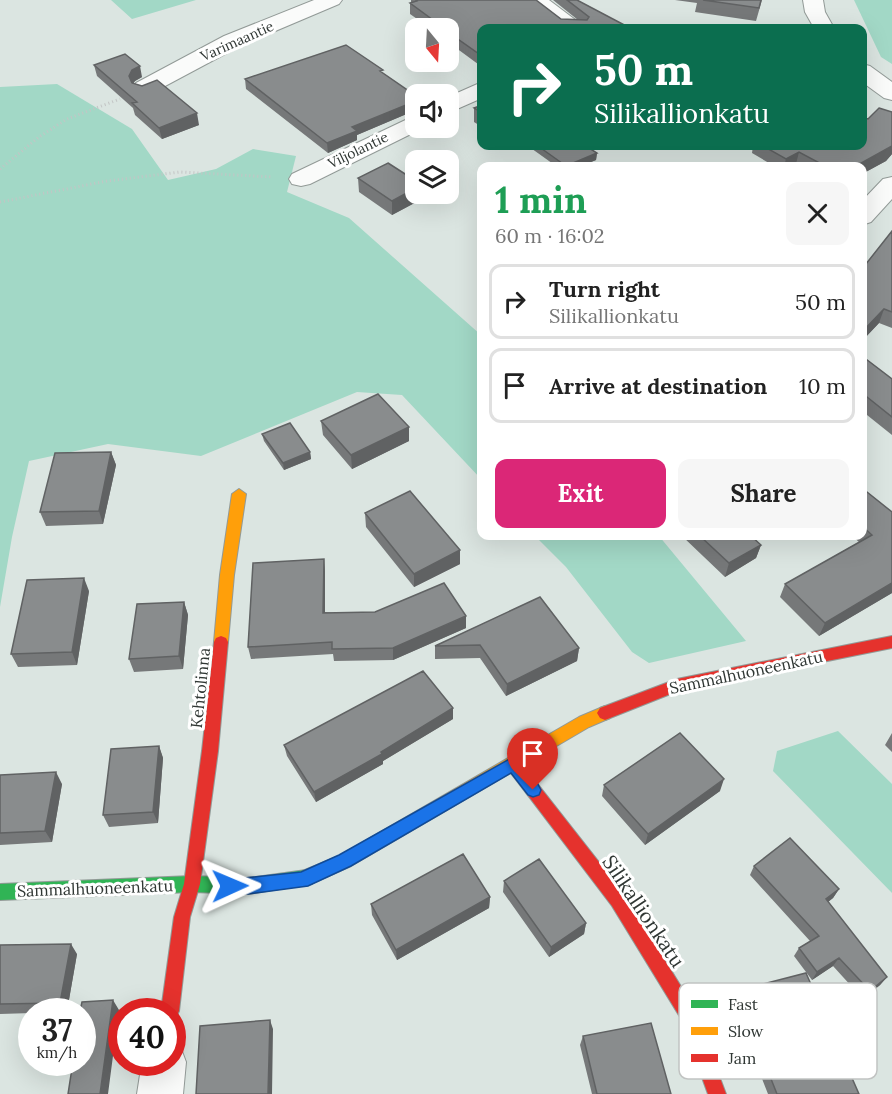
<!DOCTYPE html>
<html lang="en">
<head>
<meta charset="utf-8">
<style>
  :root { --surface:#fff; --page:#f6f6f6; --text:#222; --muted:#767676; --line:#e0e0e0; --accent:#db2777 }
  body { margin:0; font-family:Lora,serif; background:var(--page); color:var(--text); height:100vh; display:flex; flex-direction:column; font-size:22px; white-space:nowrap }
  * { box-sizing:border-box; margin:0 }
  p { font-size:20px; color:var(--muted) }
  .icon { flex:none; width:33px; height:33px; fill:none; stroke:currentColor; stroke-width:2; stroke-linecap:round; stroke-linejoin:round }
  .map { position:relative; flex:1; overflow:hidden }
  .details { position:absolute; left:477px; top:162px; width:390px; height:378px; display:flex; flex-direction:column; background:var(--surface); border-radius:12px; box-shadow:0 6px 24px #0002 }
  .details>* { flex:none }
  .guide { position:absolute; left:477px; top:24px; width:390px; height:126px; border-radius:12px; box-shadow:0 6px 24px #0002; background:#0b6e4f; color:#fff; overflow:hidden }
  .needle { width:39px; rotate:162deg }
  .tools { position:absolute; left:405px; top:18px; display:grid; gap:12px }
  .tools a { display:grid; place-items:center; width:54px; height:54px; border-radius:12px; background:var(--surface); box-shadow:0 6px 24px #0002; font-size:30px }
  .speed { position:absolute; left:18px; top:998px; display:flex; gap:12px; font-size:30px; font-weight:700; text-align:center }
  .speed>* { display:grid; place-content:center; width:78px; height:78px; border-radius:50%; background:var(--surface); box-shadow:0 6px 24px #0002; line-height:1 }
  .speed small { font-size:15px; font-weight:400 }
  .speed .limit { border:9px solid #d22; background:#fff; color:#111 }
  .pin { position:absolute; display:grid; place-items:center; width:51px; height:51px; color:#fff; margin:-62px -26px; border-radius:50% 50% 50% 0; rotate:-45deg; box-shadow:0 0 6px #0007 }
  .pin .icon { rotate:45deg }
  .me { position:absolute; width:66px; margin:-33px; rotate:89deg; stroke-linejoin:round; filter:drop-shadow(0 0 4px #0008) }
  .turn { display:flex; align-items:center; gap:21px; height:126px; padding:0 18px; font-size:27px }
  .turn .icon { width:78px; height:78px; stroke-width:2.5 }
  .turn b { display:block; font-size:42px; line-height:51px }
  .round { display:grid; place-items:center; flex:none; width:63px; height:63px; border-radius:12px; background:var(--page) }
  .summary { display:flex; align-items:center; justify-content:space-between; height:102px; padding:0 18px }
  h1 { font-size:36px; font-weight:700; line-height:45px; color:#1e9e55 }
  .button { display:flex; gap:12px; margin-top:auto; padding:12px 18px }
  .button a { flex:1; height:69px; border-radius:12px; background:var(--accent); color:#fff; font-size:24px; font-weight:700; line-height:69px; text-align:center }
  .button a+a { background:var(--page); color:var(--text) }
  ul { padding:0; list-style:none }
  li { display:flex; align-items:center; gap:18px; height:75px; margin:0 12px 9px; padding:0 6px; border:3px solid var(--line); border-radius:12px }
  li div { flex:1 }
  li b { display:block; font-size:22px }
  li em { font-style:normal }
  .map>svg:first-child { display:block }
</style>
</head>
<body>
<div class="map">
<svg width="892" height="1094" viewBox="0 0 892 1094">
  <rect width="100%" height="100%" fill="#dbe5e1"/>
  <path fill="#a2d8c6" d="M111,0h85l-64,19z
    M854,0h38v64l-11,-7z
    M57,84l75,45 36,51 48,-11 37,-20 43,7 -9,36 62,26 132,117v144l-79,-84 -45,-3 -156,64 -93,-12 -79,17 -17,76 -12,70v-520z
    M535,536h124l87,105 -97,22 -17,-11 -66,-85z
    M838,731l54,53v109l-119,-122 4,-20z"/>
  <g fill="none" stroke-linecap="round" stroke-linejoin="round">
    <g stroke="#929a97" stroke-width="2">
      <path id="street" d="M314,0h28l-3,4 -99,42 -88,47 -8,2 -8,-2 -3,-5 3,-5 88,-47z
        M526,0h23l37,28h-24z
        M803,0h20l2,12 9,16h-20l-9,-16z
        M862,64l8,2 22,16v18l-8,-2 -22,-16z
        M482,82v16l-34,15v-16z
        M416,115v13h7l-113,56 -9,2 -9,-2 -3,-5 3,-5z
        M892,177v22l-21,23 -9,3v-24l21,-22z
        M172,1043l8,3 6,16 -3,32h-46l5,-32h30z"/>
    </g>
    <g stroke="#929a97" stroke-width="2">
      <path id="fast" d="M306,870l6,2 2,6 -2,6 -64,10 -56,-2 -192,8v-16l192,-8 56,2z"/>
    </g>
    <g stroke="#929a97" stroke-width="2">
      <path id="slow" d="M239,489l7,5 -12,81 -6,67 -2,4 -5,2 -5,-2 -2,-4 6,-67 12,-81z
        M605,706l5,2 3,5 -3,5 -21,9 -238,139 -45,20 -6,-2 -2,-6 2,-6 39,-16 240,-139z"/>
    </g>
    <g stroke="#929a97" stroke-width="2">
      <path id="jam" d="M221,636l5,2 2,4 -10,109 -18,133 -10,33 -11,94 -3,6 -4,2v-8h-11l13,-94 10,-33 18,-133 12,-109 2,-4z
        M892,636v12l-214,43 -73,29 -5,-2 -3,-5 3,-5 77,-29z
        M513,757l5,2 106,135 69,112 33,88h-18l-28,-77 -68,-111 -104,-137 -3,-5 3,-5z"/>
    </g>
    <path stroke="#c3c5c5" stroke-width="3" stroke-dasharray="1 3" stroke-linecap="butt" d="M0,169l39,-32 28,-18 53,-20
      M0,202l107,-21 73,-9 93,5"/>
    <use href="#street" fill="#fafbfa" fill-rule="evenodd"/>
    <use href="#fast" fill="#30b455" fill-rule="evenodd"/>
    <use href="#slow" fill="#ff9f0a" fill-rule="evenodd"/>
    <use href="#jam" fill="#e5322d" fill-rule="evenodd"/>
  </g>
  <path fill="#767879" d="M411,0h125l25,19 17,1 -25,-20h24l53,28h-148v39l-34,-25v-14h-18l-20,-14v-11h1z
    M675,0h87l-6,21 -61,-9 2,-9z
    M94,65l48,12 -7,4 -2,2 66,42 -37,14 -27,-24 -2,-7 -36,-32z
    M383,73l33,23v14l-59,25v5l-29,13 -82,-64 -1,-10z
    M482,105v22l-8,-5v-14z
    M892,112v42l-6,7 -24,13v-8h-62l-4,-2 -4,2h-18l-22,-13 1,-7h109l6,-27z
    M528,146h58l11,7 -1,7 -15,6h-25z
    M358,178l64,21 -30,16 -33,-23z
    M892,231v97l-13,-5 -17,18v-72z
    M862,356l30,23v56l-30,-24z
    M321,421l88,6v14l-57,28 -29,-34z
    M262,434l48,18 1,7 -27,11 -20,-29z
    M111,452l5,13 -13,59 -57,2 -6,-14z
    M862,488l30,24v81l-73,43 -39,-39 5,-13 74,-42 -7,-6h10z
    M365,513l95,37v14l-46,23 -48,-60z
    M682,536h69l10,9 -5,13 -31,19z
    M324,559l1,13v40l141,16 -73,32 -59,1 -1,-7 -82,5 -3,-12z
    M89,591l-12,74 -59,2 -7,-13z
    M540,597l39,51 -2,13 -71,35 -26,-38 -45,1v-13z
    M184,602l4,13 -5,54 -49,3 -5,-13z
    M453,719l-70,42v3l-67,38 -29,-46 -3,-11z
    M892,733v19l-7,-7z
    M159,746l4,12 -5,65 -49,4 -6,-12z
    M0,775l62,9 -10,58 -52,3z
    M604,785l116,6 -75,54 -43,-49z
    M754,866l85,23 -6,9 -5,4 59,75 -7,8 -17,14 -30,-33 -21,14 -18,-24 5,-8 11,-7 -60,-66z
    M504,881l82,42 -2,11 -35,23 -46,-65z
    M490,897l-1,11 -92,52 -25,-45 -1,-11z
    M0,945l77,9 -10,57h-35v2l-32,1z
    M736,991l123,103h-91l-37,-94z
    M583,1036l88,58h-79l-12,-49z"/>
  <path fill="#606263" d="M140,66l2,11 -7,4 -4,6 -2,-11 3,-6z
    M416,101v9l-59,25v5l-29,13 -1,-10 25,-16z
    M197,113l2,12 -37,14 -3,-11z
    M892,146v8l-6,7 -24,13v-8h-6z
    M799,152l-3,12 -4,2h-8l2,-7z
    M597,153l-1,7 -15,6h-15z
    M416,188v6h6v5l-30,16v-14z
    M884,309l-5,14 -17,18v-9z
    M409,427v14l-57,28 -1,-14z
    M111,452l5,13 -13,59 -4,-13z
    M310,452l1,7 -27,11 -1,-7z
    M761,545l-5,13 -31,19 4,-14z
    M460,550v14l-46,23v-13z
    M324,559l1,13v53l-2,-12z
    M84,578l5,13 -12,74 -5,-13z
    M892,583v10l-73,43 6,-13z
    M184,602l4,13 -5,54 -4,-13z
    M466,616v12l-73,32v-12z
    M579,648l-2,13 -71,35 1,-12z
    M453,708v11l-70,42v3l-67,38 -2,-10z
    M159,746l4,12 -5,65 -5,-11z
    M56,772l6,12 -10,58 -7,-11z
    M724,779l-4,12 -75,54 3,-11z
    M839,889l-6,9 -13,10 6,-9z
    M490,897l-1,11 -92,52 -1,-10z
    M586,923l-2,11 -35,23 2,-10z
    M71,944l6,10 -10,57h-1l-6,-8z
    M839,958l-6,8 -21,14 5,-8z
    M887,977l-7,8 -17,14 7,-8z
    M113,1000l6,10 -11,84h-8z
    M270,1020l3,9 -1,65h-4z"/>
  <path fill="#898c8d" stroke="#606263" stroke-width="1.5" d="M416,0h120l25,19 26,1 2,-3 -22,-17h10l53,28h-148v28l-34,-24v-4h-4l-34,-25 7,-2z
    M703,0h58l-2,8z
    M346,45l37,25 -3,1 36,25v5l-64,26 5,4 -30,12 -82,-64z
    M125,54l15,12 -8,4 -3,6 3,7 10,3 15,-6 40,33 -38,15 -27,-25 5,-1 -43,-37z
    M482,105v8l-8,-5z
    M879,108l13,4v34l-36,20h-31l-26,-14 -13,7 -23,-13h99v-29l6,2z
    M538,146h48l11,7 -31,13z
    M388,163l28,18v7l-24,13 -34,-23z
    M892,231v81l-8,-3 -22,23v-63z
    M862,356l30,23v38l-30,-24z
    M378,394l31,33 -58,28 -30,-34z
    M290,423l20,29 -27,11 -21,-29z
    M111,452l-12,59 -59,1 15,-59z
    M862,488l30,24v71l-67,40 -40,-39 87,-49 -10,-9z
    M410,491l50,59 -46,24 -49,-61z
    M700,536h51l10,9 -32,18z
    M324,559l-1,54 52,-1 69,-29 22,33 -73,32 -61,1v-7l-84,5 5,-84z
    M84,578l-12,74 -61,2 16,-74z
    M540,597l39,51 -72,36 -27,-39 -45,1z
    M184,602l-5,54 -50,3 8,-55z
    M423,671l30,37 -72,44 1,2 -68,38 -30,-47z
    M680,733l44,46 -76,55 -44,-49z
    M159,746l-6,66 -50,3 8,-66z
    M56,772l-11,59 -45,2v-58z
    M790,838l49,51 -13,10 61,78 -17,14 -31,-33 -22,14 -18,-24 20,-12 -65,-70z
    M463,854l27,43 -94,53 -25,-46z
    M539,859l47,64 -35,24 -47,-66z
    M71,944l-11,59 -60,1v-59z
    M806,973l53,121h-82l-41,-103z
    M113,1000l-13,94h-32l5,-32h9v-51h-2l2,-9z
    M270,1020l-2,74h-72l4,-68z
    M651,1023l20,71h-74l-14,-58z"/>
  <path fill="#1a73e8" stroke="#114b97" stroke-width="1.5" d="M513,757c11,4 23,22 28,33l-2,5 -6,2 -5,-2 -17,-22 -160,93 -43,20 -60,8 -24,-3 -3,-5 3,-6 77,-8 38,-17z"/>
  <g text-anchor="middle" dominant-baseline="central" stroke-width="6" stroke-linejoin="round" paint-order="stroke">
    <g font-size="14" fill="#303734" stroke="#fff">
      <text transform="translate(237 41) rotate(-24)">Varimaantie</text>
      <text transform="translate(358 150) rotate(-26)">Viljolantie</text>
    </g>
    <g font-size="16" fill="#303734" stroke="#fff">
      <text transform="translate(746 672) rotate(-12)">Sammalhuoneenkatu</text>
      <text transform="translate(200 688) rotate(-84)">Kehtolinna</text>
      <text transform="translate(95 888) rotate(-2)">Sammalhuoneenkatu</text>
    </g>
    <g font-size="20" fill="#303734" stroke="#fff">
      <text transform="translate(644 911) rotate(56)">Silikallionkatu</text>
    </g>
  </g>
  <rect x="679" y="983" width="198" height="96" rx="9" fill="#fff" stroke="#c1c3c2" stroke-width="1.5"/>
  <rect x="691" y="1000" width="27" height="8" fill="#30b455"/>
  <rect x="691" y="1027" width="27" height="8" fill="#ff9f0a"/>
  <rect x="691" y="1054" width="27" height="8" fill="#e5322d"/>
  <g font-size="16" fill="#303734">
    <text x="728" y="1010">Fast</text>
    <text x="728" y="1037">Slow</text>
    <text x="728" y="1064">Jam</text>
  </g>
</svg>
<div class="tools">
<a><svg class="needle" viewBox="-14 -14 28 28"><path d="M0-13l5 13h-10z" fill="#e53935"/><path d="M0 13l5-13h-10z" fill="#767676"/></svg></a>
<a><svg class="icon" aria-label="sound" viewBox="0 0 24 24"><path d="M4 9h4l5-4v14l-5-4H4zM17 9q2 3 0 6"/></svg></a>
<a><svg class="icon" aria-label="layers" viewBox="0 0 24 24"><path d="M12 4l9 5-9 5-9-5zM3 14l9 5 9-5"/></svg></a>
</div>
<div class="speed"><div>37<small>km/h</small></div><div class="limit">40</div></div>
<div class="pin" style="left:533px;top:790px;background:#d93025"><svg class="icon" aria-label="arrive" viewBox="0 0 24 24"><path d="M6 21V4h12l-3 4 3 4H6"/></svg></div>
<svg class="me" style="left:230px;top:886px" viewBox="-20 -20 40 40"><path d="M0-17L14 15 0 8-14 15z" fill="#1a73e8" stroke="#fff" stroke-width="4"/></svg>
<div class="guide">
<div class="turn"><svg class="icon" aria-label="right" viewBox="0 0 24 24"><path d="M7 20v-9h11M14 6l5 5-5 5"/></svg><div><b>50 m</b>Silikallionkatu</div></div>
</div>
<section class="details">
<div class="summary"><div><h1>1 min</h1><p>60 m · 16:02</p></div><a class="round"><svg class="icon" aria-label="close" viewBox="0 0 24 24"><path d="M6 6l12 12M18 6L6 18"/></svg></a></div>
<ul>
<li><svg class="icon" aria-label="right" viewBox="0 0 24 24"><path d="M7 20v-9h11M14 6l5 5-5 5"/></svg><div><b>Turn right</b><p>Silikallionkatu</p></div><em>50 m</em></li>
<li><svg class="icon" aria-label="arrive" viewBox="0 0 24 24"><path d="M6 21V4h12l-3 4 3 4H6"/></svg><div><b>Arrive at destination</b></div><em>10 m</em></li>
</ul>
<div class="button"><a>Exit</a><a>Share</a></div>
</section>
</div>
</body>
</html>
